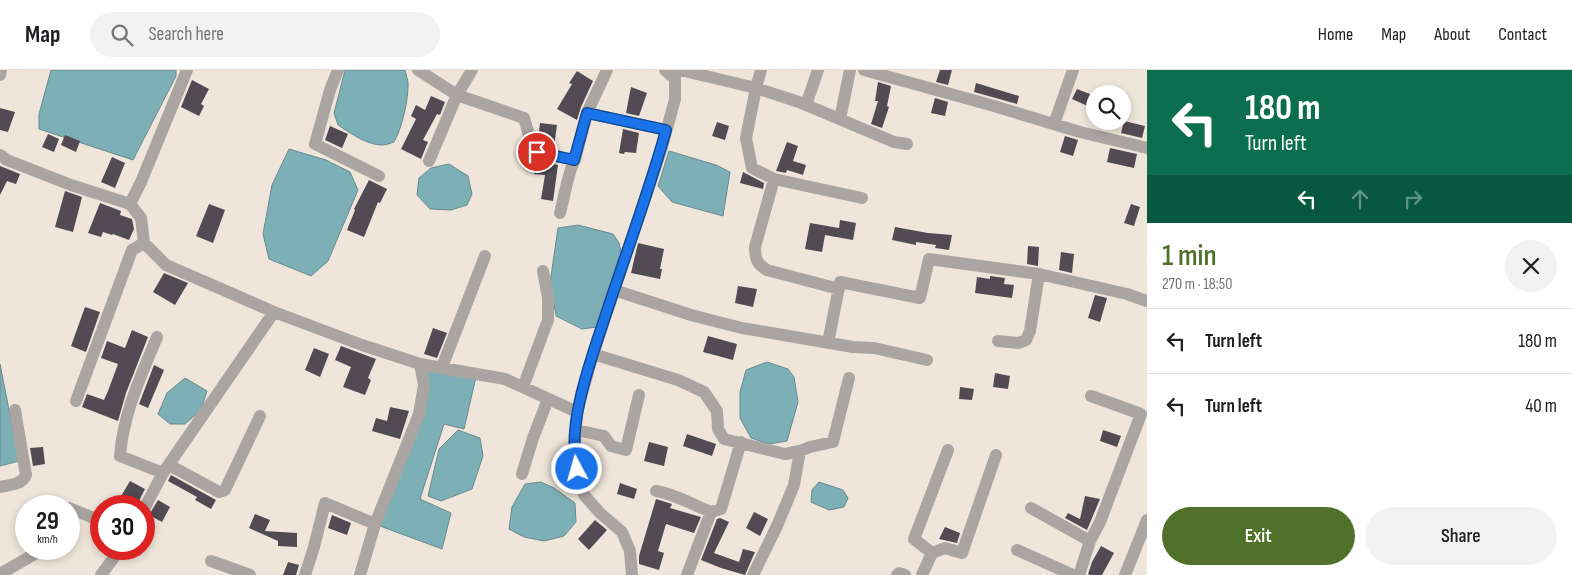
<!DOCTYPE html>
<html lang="en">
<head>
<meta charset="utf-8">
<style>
  :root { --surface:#fff; --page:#f2f2f2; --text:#202124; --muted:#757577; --line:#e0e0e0; --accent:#507129 }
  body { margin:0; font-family:"Sofia Sans Condensed",sans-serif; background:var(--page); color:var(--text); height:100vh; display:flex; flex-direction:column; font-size:19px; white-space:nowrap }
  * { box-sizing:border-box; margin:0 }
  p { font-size:16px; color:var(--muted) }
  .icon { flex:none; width:28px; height:28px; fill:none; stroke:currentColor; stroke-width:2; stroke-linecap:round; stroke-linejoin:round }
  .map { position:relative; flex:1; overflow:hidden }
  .drawer { display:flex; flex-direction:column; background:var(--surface); width:425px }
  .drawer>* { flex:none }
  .top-card { background:#0b6e4f; color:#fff; overflow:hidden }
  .tools { position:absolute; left:1086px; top:15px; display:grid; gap:10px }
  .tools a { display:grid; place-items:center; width:45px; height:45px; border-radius:50%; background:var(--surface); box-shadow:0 2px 8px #0003; font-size:25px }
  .speed { position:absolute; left:15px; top:425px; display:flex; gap:10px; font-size:25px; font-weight:700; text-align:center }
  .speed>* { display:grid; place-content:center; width:65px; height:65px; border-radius:50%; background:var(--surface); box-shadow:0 2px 8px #0003; line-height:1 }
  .speed small { font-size:12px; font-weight:400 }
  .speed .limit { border:8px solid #d22; background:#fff; color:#111 }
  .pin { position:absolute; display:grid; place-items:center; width:42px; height:42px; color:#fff; margin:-21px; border:2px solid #fff; border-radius:50%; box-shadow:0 1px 5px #0007 }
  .me { position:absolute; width:55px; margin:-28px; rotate:354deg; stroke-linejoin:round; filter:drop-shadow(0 0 4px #0008) }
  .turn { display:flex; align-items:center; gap:18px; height:105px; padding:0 15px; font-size:22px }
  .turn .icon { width:65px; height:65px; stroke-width:2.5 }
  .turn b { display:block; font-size:35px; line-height:42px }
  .lanes { display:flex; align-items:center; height:48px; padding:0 15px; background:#0003; justify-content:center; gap:25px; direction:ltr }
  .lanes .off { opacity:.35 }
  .round { display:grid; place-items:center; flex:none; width:52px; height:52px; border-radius:26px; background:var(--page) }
  .headline { display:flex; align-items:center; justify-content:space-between; height:85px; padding:0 15px }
  h1 { font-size:30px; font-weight:600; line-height:38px; color:var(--accent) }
  .cta { display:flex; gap:10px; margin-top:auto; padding:10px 15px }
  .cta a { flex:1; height:58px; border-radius:30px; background:var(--accent); color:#fff; font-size:20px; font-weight:600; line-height:58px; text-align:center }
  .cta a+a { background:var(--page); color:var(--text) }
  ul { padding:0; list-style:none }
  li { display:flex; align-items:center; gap:15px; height:65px; padding:0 15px; border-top:1px solid var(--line) }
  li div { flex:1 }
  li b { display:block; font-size:19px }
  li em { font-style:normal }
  header { display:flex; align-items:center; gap:30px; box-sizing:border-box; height:70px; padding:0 25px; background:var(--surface); border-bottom:1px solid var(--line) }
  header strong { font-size:24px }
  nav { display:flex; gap:28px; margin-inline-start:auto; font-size:18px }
  .search { width:350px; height:45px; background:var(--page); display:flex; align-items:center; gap:12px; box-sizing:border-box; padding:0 18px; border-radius:28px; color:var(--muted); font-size:19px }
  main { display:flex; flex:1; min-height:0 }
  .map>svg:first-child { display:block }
</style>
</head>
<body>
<header>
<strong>Map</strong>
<div class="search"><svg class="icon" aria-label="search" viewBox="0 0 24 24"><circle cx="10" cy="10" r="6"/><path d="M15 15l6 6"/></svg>Search here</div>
<nav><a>Home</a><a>Map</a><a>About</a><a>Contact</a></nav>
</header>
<main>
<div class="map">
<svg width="1147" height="505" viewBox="0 0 1147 505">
  <rect width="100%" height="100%" fill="#efe5da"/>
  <path fill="#7dafb6" stroke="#698a8e" d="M51,0h125v6l-43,84 -94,-31v-15z
    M345,0h60c1,4 2,8 3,12 1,16 -6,46 -14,60 -3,1 -8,3 -12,3 -15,0 -32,-12 -44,-20l-4,-12z
    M289,79l37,11 24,12 8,18 -30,71 -17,15 -42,-17 -6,-25 9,-49z
    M669,81l47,14 14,7 -7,44 -51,-14 -14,-16z
    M449,94l19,12 4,18 -5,11 -16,5 -21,-1 -13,-14 2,-17 12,-10z
    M578,155l35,9 6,9 2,8 -24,76 -15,2 -26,-13 -6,-33 8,-55z
    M767,292l21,7 6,8 4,25 -11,39 -18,3 -18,-6 -11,-20v-26l6,-22z
    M0,294l19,97 -19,5z
    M424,298l52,9 -12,52 -20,-5 -24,75 31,14 -9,36 -62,-23 37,-100z
    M185,308l22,13 -6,19 -16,14h-15l-12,-10 9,-21z
    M458,360l22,8 3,18 -11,33 -31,12 -13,-5 11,-47z
    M541,412l13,6 21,15 1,19 -12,14 -20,5 -20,-4 -15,-8 3,-22 13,-23z
    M819,412l24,8 5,8 -4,9 -15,3 -18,-8 1,-12z"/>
  <path fill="#534b54" d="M940,0h12l-4,15 -12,-3z
    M577,1l16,10 -12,26 -4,13 -20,-11 15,-25 -3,-1z
    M192,10l17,9 -8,15 3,2 -5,10 -18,-9z
    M878,12l13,4 -4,20 2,1 -7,21 -11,-4 7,-23h-3z
    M976,13l43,13 -2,8 -43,-12z
    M631,17l16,6 -8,23 -13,-3z
    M1077,19l18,7 -3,12 -20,-9z
    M431,26l14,6 -5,13 -3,-1 -14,26 5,2 -7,17 -20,-10 15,-30 -5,-3 5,-11 9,5z
    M935,28l13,4 -3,14 -14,-3z
    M0,38l15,4 -7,20 -8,-2z
    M1124,51l21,5 -3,12 -21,-5z
    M717,52l12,4 -4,14 -13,-4z
    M540,53l17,2 -3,22 -14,-3 -2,-5z
    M330,56l18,8 -6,14 -17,-8z
    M623,59l16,4 -3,20 -11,-1 -1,2 -5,-1z
    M48,64l11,5 -5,13 -12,-5z
    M65,65l15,6 -4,11 -15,-7z
    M1065,66l13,4 -5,16 -13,-4z
    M787,72l11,4 -5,15 13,4 -3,10 -16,-5 -1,3 -10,-2z
    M1110,78l27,6 -3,14 -27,-6z
    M112,87l13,6 -10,25 -14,-6z
    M535,90l23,5 -5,36 -12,-2 4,-24 -11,-1z
    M0,96l20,8 -4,10 -9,-3 -7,14z
    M743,102l21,11 -1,6 -23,-6z
    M369,110l18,9 -7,14 -2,-1 -14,35 -17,-7 8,-20 -1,-1z
    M65,121l17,6 -9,35 -18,-5z
    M100,133l21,8 -1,4 12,4 2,10 -5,11 -16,-6 -1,1 -9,-3 -2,5 -13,-4z
    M209,134l16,6 -12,33 -17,-7z
    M1131,134l9,3 -6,19 -10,-3z
    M840,150l16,3 -3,17 -28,-5 -3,17 -17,-3 5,-26 29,5z
    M895,157l33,6 24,2 -3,15 -14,-2 1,-3 -20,-3v3l-24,-5z
    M638,173l26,6 -4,20h2l-2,10 -29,-6z
    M1028,176l11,1 -1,19 -11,-2z
    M1061,182l13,2 -2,19 -13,-3z
    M164,203l24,10 -13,22 -22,-13z
    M990,206l15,2 -1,6 10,1 -2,13 -37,-5 2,-16 13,2z
    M738,216l19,3 -4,18 -18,-4z
    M1095,225l12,3 -7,24 -12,-4z
    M85,237l15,5 -14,40 -15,-6z
    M433,258l14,5 -10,25 -13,-4z
    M132,260l16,7 -22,56 -8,28 -36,-14 5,-13 17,6 4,-9 10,-27 -17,-6 6,-17 18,7z
    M708,266l29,8 -4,16 -30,-8z
    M341,276l35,13 -8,19 3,2 -6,15 -22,-8 8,-20 -16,-7z
    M314,278l15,6 -9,23 -15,-7z
    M154,295l10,5 -16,38 -9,-4z
    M995,303l15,3 -2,13 -15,-2z
    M960,317l14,2 -2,11 -13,-1z
    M390,337l19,4 -9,28 -28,-8 4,-13 11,3z
    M1103,360l18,6 -4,11 -17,-6z
    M687,364l29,10 -4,12 -29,-10z
    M649,372l19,5 -4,19 -20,-5z
    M43,377l2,17 -12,2 -3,-18z
    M171,405l45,25 -5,9 -16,-9 2,-3 -29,-16z
    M130,411l15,8 -8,16 -16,-9z
    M620,413l17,6 -3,10 -17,-5z
    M1085,426l15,3 -13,31 -22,-12 3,-5 12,6z
    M656,429l16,5 -2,4 31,9 -7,16 -28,-9 -8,27 6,2 -5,17 -20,-6v-8z
    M158,430l12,7 -8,15 -13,-7z
    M754,442l14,7 -8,17 -14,-8z
    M255,444l15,6 -5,11 32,2v14l-19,-1v-5l-29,-13z
    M332,445l19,8 -4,12 -19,-7z
    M720,448l9,4 -15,31 25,9 4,-13 12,3 -10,23 -24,-7 -20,-8 16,-41z
    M595,450l12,10 -18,20 -11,-11z
    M945,457l15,6 -3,10 -18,-4z
    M1101,476l13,7 -12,22h-12l-2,-1 4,-12z
    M288,492l11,3 -3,10h-13z"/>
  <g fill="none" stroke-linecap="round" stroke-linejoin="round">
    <path stroke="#aba5a2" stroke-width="12" d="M338,0l-8,20 -15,54 64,32
      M418,0l39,25 67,23 9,31 4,3 38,8
      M680,0l76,18 -10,50 6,30 22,11 88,19
      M761,0l-5,18 43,14 95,40 13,2
      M864,0l130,36 86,26 67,16
      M0,5l1,-5
      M806,35l12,-35
      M587,43l79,17
      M840,49l10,-49
      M1054,54l19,-54
      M0,85l7,5 64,25 59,19 11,14 3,25 22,22 108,47 88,33 58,19 85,15 72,33
      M429,91l28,-66 15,-25
      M774,109l-19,68c0,12 2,17 12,23l72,19
      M130,134l11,-22 46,-112
      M560,143c4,-14 8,-42 15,-53l12,-47 20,-43
      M614,220l77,25 51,13 111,19 21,1 53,12
      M157,267c-16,39 -34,77 -37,119l43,17
      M998,271l21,2 7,-3 4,-9 9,-57
      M828,273l12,-61 80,16 9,-39 110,15 88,20 20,7
      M593,284l85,26 26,12 13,19 1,18 6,10 61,15 15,-3 10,-4 23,-5 16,-64
      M442,297l43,-111
      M523,317l25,-67v-22l-5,-27
      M76,331l56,-151 12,-7
      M576,360l28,6 7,10 15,4 13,-55
      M169,395l50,27 6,-2 35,-74
      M522,404l11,-36 15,-39
      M0,417c9,-2 22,-2 26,-12l-11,-65
      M656,421c19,3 37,14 55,21
      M69,438l32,13
      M1031,438l59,33
      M144,439l19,-36 111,-161
      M1017,480l56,25
      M932,483l13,-5 17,5 34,-98
      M211,491l39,14
      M0,504l33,-19
      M101,505l19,-26
      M305,505l9,-28 11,-44 50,21 44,-110 5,-29 -4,-21
      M360,505l15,-51
      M632,505l-2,-24 -8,-19 -22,-19 -16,-18 -10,-39 3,-44 16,-58 69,-207 13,-48v-20l-10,-9
      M687,505l24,-63 10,-3 20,-67
      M753,505l24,-49 17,-41 6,-34
      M897,505l2,-2 6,2
      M922,505l10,-22 -18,-14 34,-89
      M1079,505l11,-34 10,-19 41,-108 -50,-18
      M1125,505l22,-55"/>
  </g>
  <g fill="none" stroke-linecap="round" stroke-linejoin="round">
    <g stroke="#114b97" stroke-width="12">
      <path id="route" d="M537,82l37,8 13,-47 79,17c-17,62 -40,123 -60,184 -14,43 -40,110 -29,155"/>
    </g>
    <use href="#route" stroke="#1a73e8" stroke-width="9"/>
  </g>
</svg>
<div class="tools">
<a><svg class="icon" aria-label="search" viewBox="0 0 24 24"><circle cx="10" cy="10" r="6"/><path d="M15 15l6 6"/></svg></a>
</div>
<div class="speed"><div>29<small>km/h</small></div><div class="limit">30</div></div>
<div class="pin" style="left:537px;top:82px;background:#d93025"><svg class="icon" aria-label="arrive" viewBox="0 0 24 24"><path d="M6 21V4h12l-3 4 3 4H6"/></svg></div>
<svg class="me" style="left:577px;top:399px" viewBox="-20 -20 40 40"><circle r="17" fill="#1a73e8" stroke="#fff" stroke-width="3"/><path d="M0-11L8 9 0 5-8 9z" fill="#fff"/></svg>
</div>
<section class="drawer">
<div class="top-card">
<div class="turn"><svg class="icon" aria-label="left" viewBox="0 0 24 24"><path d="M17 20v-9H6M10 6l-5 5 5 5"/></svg><div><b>180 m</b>Turn left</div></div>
<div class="lanes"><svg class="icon" aria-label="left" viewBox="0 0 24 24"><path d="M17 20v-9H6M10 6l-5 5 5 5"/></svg><svg class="icon off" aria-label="ahead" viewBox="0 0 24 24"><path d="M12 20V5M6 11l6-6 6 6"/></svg><svg class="icon off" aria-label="right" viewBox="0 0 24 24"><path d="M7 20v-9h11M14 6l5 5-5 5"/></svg></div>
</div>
<div class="headline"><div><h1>1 min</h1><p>270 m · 18:50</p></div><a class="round"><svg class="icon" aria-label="close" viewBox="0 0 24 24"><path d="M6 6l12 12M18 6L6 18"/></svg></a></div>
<ul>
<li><svg class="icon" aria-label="left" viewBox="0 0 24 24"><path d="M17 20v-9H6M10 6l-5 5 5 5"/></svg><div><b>Turn left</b></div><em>180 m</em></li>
<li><svg class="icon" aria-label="left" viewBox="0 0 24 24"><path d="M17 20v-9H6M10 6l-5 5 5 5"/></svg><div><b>Turn left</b></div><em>40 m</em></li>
</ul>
<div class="cta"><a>Exit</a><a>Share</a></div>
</section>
</main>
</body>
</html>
